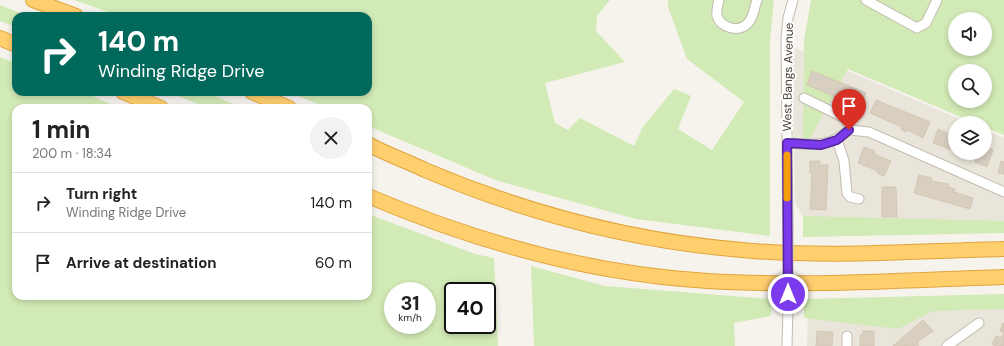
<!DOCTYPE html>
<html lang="en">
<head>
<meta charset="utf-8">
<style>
  :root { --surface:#fff; --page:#f2f2f2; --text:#222; --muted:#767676; --line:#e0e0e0 }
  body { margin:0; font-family:"DM Sans",sans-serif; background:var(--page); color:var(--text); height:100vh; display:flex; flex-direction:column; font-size:15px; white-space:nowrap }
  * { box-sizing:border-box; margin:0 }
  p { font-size:13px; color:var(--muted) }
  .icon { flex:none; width:22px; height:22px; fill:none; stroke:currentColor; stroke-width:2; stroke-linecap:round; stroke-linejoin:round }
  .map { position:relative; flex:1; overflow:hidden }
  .side { position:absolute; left:12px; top:104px; width:360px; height:196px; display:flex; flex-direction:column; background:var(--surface); border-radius:12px; box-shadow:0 2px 6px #0003 }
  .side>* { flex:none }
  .banner { position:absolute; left:12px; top:12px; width:360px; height:84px; border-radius:12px; box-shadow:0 2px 6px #0003; background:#00695c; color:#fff; overflow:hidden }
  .fabs { position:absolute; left:948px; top:12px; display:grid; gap:8px }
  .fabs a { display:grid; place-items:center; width:44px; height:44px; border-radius:50%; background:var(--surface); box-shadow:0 2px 6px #0003; font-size:20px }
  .speed { position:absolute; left:384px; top:282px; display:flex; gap:8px; font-size:20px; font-weight:700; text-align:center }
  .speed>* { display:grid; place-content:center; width:52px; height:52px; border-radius:50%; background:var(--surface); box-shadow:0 2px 6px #0003; line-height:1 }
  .speed small { font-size:10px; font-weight:400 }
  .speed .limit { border:2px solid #111; border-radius:6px; background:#fff; color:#111 }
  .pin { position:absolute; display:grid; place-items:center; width:34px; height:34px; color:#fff; margin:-41px -17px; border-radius:50% 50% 50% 0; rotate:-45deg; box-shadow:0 0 4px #0007 }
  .pin .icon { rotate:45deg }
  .me { position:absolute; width:44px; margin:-22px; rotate:0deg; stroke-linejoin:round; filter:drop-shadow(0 0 3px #0008) }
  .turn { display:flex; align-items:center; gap:14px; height:84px; padding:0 20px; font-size:18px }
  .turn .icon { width:52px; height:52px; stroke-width:2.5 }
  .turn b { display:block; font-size:28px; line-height:34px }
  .round { display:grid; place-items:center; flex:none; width:42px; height:42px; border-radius:21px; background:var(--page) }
  .overview { display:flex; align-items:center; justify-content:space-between; height:68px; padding:0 20px }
  h1 { font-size:24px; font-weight:700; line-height:30px }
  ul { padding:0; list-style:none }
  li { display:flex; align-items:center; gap:12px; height:60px; padding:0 20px; border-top:1px solid var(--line) }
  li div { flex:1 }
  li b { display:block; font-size:15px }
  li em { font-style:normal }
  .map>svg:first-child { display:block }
</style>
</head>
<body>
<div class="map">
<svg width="1004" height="346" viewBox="0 0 1004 346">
  <rect width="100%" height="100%" fill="#f6f3ec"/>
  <path fill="#eae5da" d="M792,47l177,76h-14v30h30v-23l19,8v93l-194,1 -15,-30z
    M1004,302v44h-197l1,-37z"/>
  <path fill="#d2eab5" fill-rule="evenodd" d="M74,0h536l-13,16 -1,15 29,31 -80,21 10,40 13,7 12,-12 54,28 8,-18 32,-39 17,7 -13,33 34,21 32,-48 -57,-43 -19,-52v-7h106l-4,40v196l-134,-17 -138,-38 -130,-55v-18h-41l-38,-16h79v-76h-248z
    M811,0h193v135l-19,-8v-4h-10l-127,-54 -45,82 1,-110zM955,19h30v30h-30zM955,71h30v30h-30z
    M0,5l28,11h-12v11l-16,-6z
    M0,57l16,6v29h67l37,16h-104v188h352v-82l107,40 19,4 4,88h-498zM393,291h34v34h-34zM453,291h34v34h-34z
    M169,92h36l38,16h-36z
    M803,216l201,5v12l-201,4z
    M531,266l74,20 166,13v17l-37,7 1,23h-201z
    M1004,294v15l-71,2 -35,18 -94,-11v-19z"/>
  <path fill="#d8cfc1" stroke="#d3c7b4" d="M812,71l54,22 -6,16 -11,-4 1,-2 -43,-18z
    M876,100l54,22 -7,16 -16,-8 -1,2 -5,-2 1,-3 -32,-14z
    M938,129l17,7v15l-22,-8z
    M864,147l11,4 -1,3 17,7 -7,15 -7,-3 1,-2 -20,-8z
    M985,147l8,3 -6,17 -12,-5 1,-2 -5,-1v-2l-10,-4h24z
    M810,161h10v4h8l-2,45 -16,-1 2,-36h-2z
    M1001,161l3,1v12l-6,-1z
    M919,175l13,3 -1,3 18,3 -1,3 7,2 -1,3 19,6 -3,11 -56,-16z
    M882,187h14l1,30h-15z
    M923,320l10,11 -16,11 2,3 -26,1z
    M1003,323l1,1v22h-8l-4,-2 4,-8 5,2 3,-5 -4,-2z
    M817,331l16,1 -1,14h-16z
    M863,331h11v15h-14v-11h3z"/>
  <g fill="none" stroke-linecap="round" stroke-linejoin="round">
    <g stroke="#c2bbae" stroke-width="11">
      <path id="minor" d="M719,0c-1,5 -3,10 -2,16 4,12 22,17 31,7 6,-6 6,-15 9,-23
        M866,0l51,28 9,-5 11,-23
        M804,98l41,20 3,3 1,9
        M837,140l7,21 3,32 3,4 9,2
        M787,143c28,1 39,6 62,-13l20,2 135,60
        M788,227l-2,-189 2,-20 5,-18
        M787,346l1,-39
        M847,346v-10
        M947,346l32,-23"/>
    </g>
    <g stroke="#e0a43c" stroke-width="16">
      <path id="highway" d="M33,0l43,16
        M0,38l16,7
        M123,92l38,16
        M252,92l37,16
        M368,144c18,10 38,17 57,26 101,43 207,71 317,80 86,8 175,1 262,-1
        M368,196c108,46 222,78 340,85 98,6 198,-1 296,-4"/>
    </g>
    <use href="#minor" stroke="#fff" stroke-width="9"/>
    <use href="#highway" stroke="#ffcf6e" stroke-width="14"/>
    <g stroke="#c2bbae" stroke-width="11" stroke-linecap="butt">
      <path id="minor-bridge" d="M788,307v-80"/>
    </g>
    <use href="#minor-bridge" stroke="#fff" stroke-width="9"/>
  </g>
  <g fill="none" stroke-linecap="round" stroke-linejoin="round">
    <g stroke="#51269a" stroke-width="10">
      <path id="route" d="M788,294l-1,-151 34,2 16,-5 12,-10"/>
    </g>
    <use href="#route" stroke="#7c3aed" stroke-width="7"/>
    <path stroke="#f59e0b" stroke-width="7" d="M787,155v43"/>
  </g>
  <g text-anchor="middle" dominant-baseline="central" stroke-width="4" stroke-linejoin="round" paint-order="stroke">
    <g font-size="12" fill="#4b4439" stroke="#fff">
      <text transform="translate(788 77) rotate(-89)">West Bangs Avenue</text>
    </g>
  </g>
</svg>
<div class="fabs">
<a><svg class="icon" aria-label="sound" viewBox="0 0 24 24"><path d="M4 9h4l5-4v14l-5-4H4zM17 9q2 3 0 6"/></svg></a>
<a><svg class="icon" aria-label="search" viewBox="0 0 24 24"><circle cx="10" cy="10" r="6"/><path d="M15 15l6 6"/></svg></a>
<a><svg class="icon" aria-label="layers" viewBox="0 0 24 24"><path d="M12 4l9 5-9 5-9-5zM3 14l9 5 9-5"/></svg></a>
</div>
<div class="speed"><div>31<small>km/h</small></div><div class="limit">40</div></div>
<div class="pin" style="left:849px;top:130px;background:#d93025"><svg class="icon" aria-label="arrive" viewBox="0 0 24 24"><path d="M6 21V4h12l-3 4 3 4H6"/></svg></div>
<svg class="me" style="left:788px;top:294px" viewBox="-20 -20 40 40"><circle r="17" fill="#7c3aed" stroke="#fff" stroke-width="3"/><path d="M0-11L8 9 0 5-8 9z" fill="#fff"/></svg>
<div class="banner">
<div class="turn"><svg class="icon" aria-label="right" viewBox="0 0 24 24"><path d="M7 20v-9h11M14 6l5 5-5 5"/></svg><div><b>140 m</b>Winding Ridge Drive</div></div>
</div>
<section class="side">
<div class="overview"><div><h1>1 min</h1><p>200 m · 18:34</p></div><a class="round"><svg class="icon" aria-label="close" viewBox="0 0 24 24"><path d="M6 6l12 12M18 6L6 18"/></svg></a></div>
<ul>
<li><svg class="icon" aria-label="right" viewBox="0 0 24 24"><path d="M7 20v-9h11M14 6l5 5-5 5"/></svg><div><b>Turn right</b><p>Winding Ridge Drive</p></div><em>140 m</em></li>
<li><svg class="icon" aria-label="arrive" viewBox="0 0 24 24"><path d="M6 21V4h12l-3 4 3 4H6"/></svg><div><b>Arrive at destination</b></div><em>60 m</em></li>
</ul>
</section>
</div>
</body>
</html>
